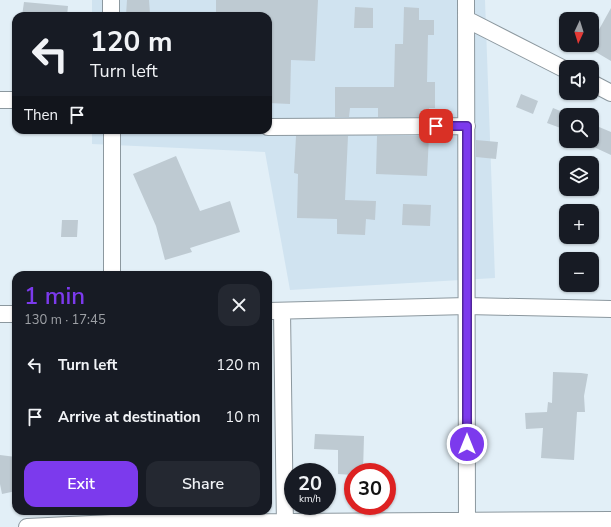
<!DOCTYPE html>
<html lang="en">
<head>
<meta charset="utf-8">
<style>
  :root { --surface:#171b24; --page:#242831; --text:#f1f3f6; --muted:#9ea1a6; --accent:#7c3aed }
  body { margin:0; font-family:"Nunito Sans",sans-serif; background:var(--page); color:var(--text); height:100vh; display:flex; flex-direction:column; font-size:15px; white-space:nowrap }
  * { box-sizing:border-box; margin:0 }
  p { font-size:13px; color:var(--muted) }
  .icon { flex:none; width:22px; height:22px; fill:none; stroke:currentColor; stroke-width:2; stroke-linecap:round; stroke-linejoin:round }
  .map { position:relative; flex:1; overflow:hidden }
  .sheet { position:absolute; left:12px; top:271px; width:260px; height:244px; display:flex; flex-direction:column; background:var(--surface); border-radius:12px; box-shadow:0 1px 3px #0004 }
  .sheet>* { flex:none }
  .guide { position:absolute; left:12px; top:12px; width:260px; height:122px; border-radius:12px; box-shadow:0 1px 3px #0004; background:#171b24; color:var(--text); overflow:hidden }
  .needle { width:26px; rotate:184deg }
  .buttons { position:absolute; left:559px; top:12px; display:grid; gap:8px }
  .buttons a { display:grid; place-items:center; width:40px; height:40px; border-radius:8px; background:var(--surface); box-shadow:0 1px 3px #0004; font-size:20px }
  .speed { position:absolute; left:284px; top:463px; display:flex; gap:8px; font-size:20px; font-weight:700; text-align:center }
  .speed>* { display:grid; place-content:center; width:52px; height:52px; border-radius:50%; background:var(--surface); box-shadow:0 1px 3px #0004; line-height:1 }
  .speed small { font-size:10px; font-weight:400 }
  .speed .limit { border:6px solid #d22; background:#fff; color:#111 }
  .pin { position:absolute; display:grid; place-items:center; width:34px; height:34px; color:#fff; margin:-17px; border-radius:8px; box-shadow:0 2px 6px #0006 }
  .me { position:absolute; width:44px; margin:-22px; rotate:0deg; stroke-linejoin:round; filter:drop-shadow(0 0 3px #0008) }
  .turn { display:flex; align-items:center; gap:14px; height:84px; padding:0 12px; font-size:18px }
  .turn .icon { width:52px; height:52px; stroke-width:2.5 }
  .turn b { display:block; font-size:28px; line-height:34px }
  .then { display:flex; align-items:center; height:38px; padding:0 12px; background:#0003; gap:8px; font-size:15px }
  .round { display:grid; place-items:center; flex:none; width:42px; height:42px; border-radius:12px; background:var(--page) }
  .summary { display:flex; align-items:center; justify-content:space-between; height:68px; padding:0 12px }
  h1 { font-size:24px; font-weight:600; line-height:30px; color:var(--accent) }
  .cta { display:flex; gap:8px; margin-top:auto; padding:8px 12px }
  .cta a { flex:1; height:46px; border-radius:12px; background:var(--accent); color:#fff; font-size:16px; font-weight:600; line-height:46px; text-align:center }
  .cta a+a { background:var(--page); color:var(--text) }
  ul { padding:0; list-style:none }
  li { display:flex; align-items:center; gap:12px; height:52px; padding:0 12px }
  li div { flex:1 }
  li b { display:block; font-size:15px }
  li em { font-style:normal }
  .map>svg:first-child { display:block }
</style>
</head>
<body>
<div class="map">
<svg width="611" height="527" viewBox="0 0 611 527">
  <rect width="100%" height="100%" fill="#e2eff7"/>
  <path fill="#d0e3f0" d="M92,0h393l10,278 -205,12 -25,-138 -173,-8v-14h176v-114h-176z"/>
  <path fill="#becad2" d="M127,0h22l1,14 -24,1z
    M216,0h102l-3,61 -24,-1 -1,44 -22,-1v-89l-52,-2z
    M24,2l44,4 -1,10h-45z
    M355,7l18,1v20h-19z
    M404,7l15,1v12h15v15h-6l-1,47h8v26h-6v9h-51v-9h-28l-1,9h-14v-30h59l1,-43h8z
    M611,8v53l-22,-13 1,-3h2v-3z
    M521,94l17,7 -5,13 -17,-7z
    M553,108l17,7h-4v15l-19,-7z
    M592,124l19,8v23l-28,-13 1,-1h8z
    M296,136h52l-3,64 31,1 -1,19 -9,-1 -1,16 -28,-1v-15l-40,-1 1,-44 -4,-1z
    M377,136h52l-2,40 -51,-2z
    M476,140l22,2 -2,17 -20,-2z
    M176,156l24,55 30,-10 10,31 -50,16 2,4 -27,8 -9,-34 -23,-52z
    M403,204l28,1 -1,21 -28,-1z
    M62,220h16l-1,17h-16z
    M553,372l28,1 7,1 -4,22 1,16h-8l-3,48 -33,-2 2,-30 -17,1 -1,-16 22,-1 1,-10 4,1z
    M315,434l49,2 -1,36h-10v3l-15,-1v-24l-24,-1z
    M0,455l16,2v34l-14,3 -2,-10z"/>
  <g fill="none" stroke-linecap="round" stroke-linejoin="round">
    <g stroke="#8c989f" stroke-width="18">
      <path id="street" d="M111,0v16
        M466,0l1,527
        M466,19l100,51
        M592,83l19,10
        M0,100h16
        M268,127l199,-1
        M112,130v145
        M268,311l199,-5 144,3
        M282,311l3,216
        M0,314h16
        M27,527l85,-4 499,-3"/>
    </g>
    <use href="#street" stroke="#fff" stroke-width="16"/>
  </g>
  <g fill="none" stroke-linecap="round" stroke-linejoin="round">
    <g stroke="#51269a" stroke-width="10">
      <path id="route" d="M436,126h31v318"/>
    </g>
    <use href="#route" stroke="#7c3aed" stroke-width="7"/>
  </g>
</svg>
<div class="buttons">
<a><svg class="needle" viewBox="-14 -14 28 28"><path d="M0-13l5 13h-10z" fill="#e53935"/><path d="M0 13l5-13h-10z" fill="#9ea1a6"/></svg></a>
<a><svg class="icon" aria-label="sound" viewBox="0 0 24 24"><path d="M4 9h4l5-4v14l-5-4H4zM17 9q2 3 0 6"/></svg></a>
<a><svg class="icon" aria-label="search" viewBox="0 0 24 24"><circle cx="10" cy="10" r="6"/><path d="M15 15l6 6"/></svg></a>
<a><svg class="icon" aria-label="layers" viewBox="0 0 24 24"><path d="M12 4l9 5-9 5-9-5zM3 14l9 5 9-5"/></svg></a>
<a>+</a>
<a>−</a>
</div>
<div class="speed"><div>20<small>km/h</small></div><div class="limit">30</div></div>
<div class="pin" style="left:436px;top:126px;background:#d93025"><svg class="icon" aria-label="arrive" viewBox="0 0 24 24"><path d="M6 21V4h12l-3 4 3 4H6"/></svg></div>
<svg class="me" style="left:467px;top:444px" viewBox="-20 -20 40 40"><circle r="17" fill="#7c3aed" stroke="#fff" stroke-width="3"/><path d="M0-11L8 9 0 5-8 9z" fill="#fff"/></svg>
<div class="guide">
<div class="turn"><svg class="icon" aria-label="left" viewBox="0 0 24 24"><path d="M17 20v-9H6M10 6l-5 5 5 5"/></svg><div><b>120 m</b>Turn left</div></div>
<div class="then">Then<svg class="icon" aria-label="arrive" viewBox="0 0 24 24"><path d="M6 21V4h12l-3 4 3 4H6"/></svg></div>
</div>
<section class="sheet">
<div class="summary"><div><h1>1 min</h1><p>130 m · 17:45</p></div><a class="round"><svg class="icon" aria-label="close" viewBox="0 0 24 24"><path d="M6 6l12 12M18 6L6 18"/></svg></a></div>
<ul>
<li><svg class="icon" aria-label="left" viewBox="0 0 24 24"><path d="M17 20v-9H6M10 6l-5 5 5 5"/></svg><div><b>Turn left</b></div><em>120 m</em></li>
<li><svg class="icon" aria-label="arrive" viewBox="0 0 24 24"><path d="M6 21V4h12l-3 4 3 4H6"/></svg><div><b>Arrive at destination</b></div><em>10 m</em></li>
</ul>
<div class="cta"><a>Exit</a><a>Share</a></div>
</section>
</div>
</body>
</html>
